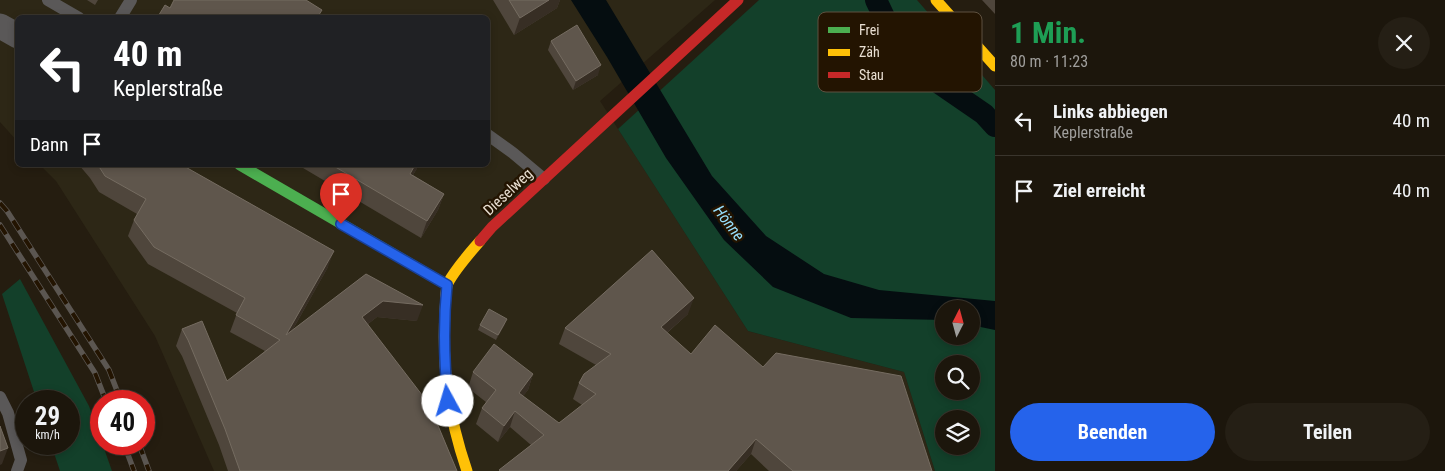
<!DOCTYPE html>
<html lang="de">
<head>
<meta charset="utf-8">
<style>
  :root { --surface:#1c160c; --page:#251f15; --text:#f1f3f6; --muted:#a09f9d; --line:#3a352d; --accent:#2563eb }
  body { margin:0; font-family:"Roboto Condensed",sans-serif; background:var(--page); color:var(--text); height:100vh; display:flex; flex-direction:column; font-size:19px; white-space:nowrap }
  * { box-sizing:border-box; margin:0 }
  p { font-size:16px; color:var(--muted) }
  .icon { flex:none; width:28px; height:28px; fill:none; stroke:currentColor; stroke-width:2; stroke-linecap:round; stroke-linejoin:round }
  .map { position:relative; flex:1; overflow:hidden }
  .sheet { display:flex; flex-direction:column; background:var(--surface); width:450px }
  .sheet>* { flex:none }
  .banner { position:absolute; left:15px; top:15px; width:475px; height:152px; border-radius:8px; box-shadow:0 2px 8px #0003,0 0 0 1px var(--line); background:#202124; color:#fff; overflow:hidden }
  .needle { width:32px; rotate:6deg }
  .buttons { position:absolute; left:935px; top:300px; display:grid; gap:10px }
  .buttons a { display:grid; place-items:center; width:45px; height:45px; border-radius:50%; background:var(--surface); box-shadow:0 2px 8px #0003,0 0 0 1px var(--line); font-size:25px }
  .speed { position:absolute; left:15px; top:390px; display:flex; gap:10px; font-size:25px; font-weight:700; text-align:center }
  .speed>* { display:grid; place-content:center; width:65px; height:65px; border-radius:50%; background:var(--surface); box-shadow:0 2px 8px #0003,0 0 0 1px var(--line); line-height:1 }
  .speed small { font-size:12px; font-weight:400 }
  .speed .limit { border:8px solid #d22; background:#fff; color:#111 }
  .pin { position:absolute; display:grid; place-items:center; width:42px; height:42px; color:#fff; margin:-51px -21px; border-radius:50% 50% 50% 0; rotate:-45deg; box-shadow:0 0 5px #0007 }
  .pin .icon { rotate:45deg }
  .me { position:absolute; width:55px; margin:-28px; rotate:354deg; stroke-linejoin:round; filter:drop-shadow(0 0 4px #0008) }
  .turn { display:flex; align-items:center; gap:18px; height:105px; padding:0 15px; font-size:22px }
  .turn .icon { width:65px; height:65px; stroke-width:2.5 }
  .turn b { display:block; font-size:35px; line-height:42px }
  .then { display:flex; align-items:center; height:48px; padding:0 15px; background:#0003; gap:10px; font-size:19px }
  .round { display:grid; place-items:center; flex:none; width:52px; height:52px; border-radius:26px; background:var(--page) }
  .summary { display:flex; align-items:center; justify-content:space-between; height:85px; padding:0 15px }
  h1 { font-size:30px; font-weight:700; line-height:38px; color:#1e9e55 }
  .action { display:flex; gap:10px; margin-top:auto; padding:10px 15px }
  .action a { flex:1; height:58px; border-radius:30px; background:var(--accent); color:#fff; font-size:20px; font-weight:700; line-height:58px; text-align:center }
  .action a+a { background:var(--page); color:var(--text) }
  ul { padding:0; list-style:none }
  li { display:flex; align-items:center; gap:15px; height:70px; padding:0 15px; border-top:1px solid var(--line) }
  li div { flex:1 }
  li b { display:block; font-size:19px }
  li em { font-style:normal }
  main { display:flex; flex:1; min-height:0 }
  .map>svg:first-child { display:block }
</style>
</head>
<body>
<main>
<div class="map">
<svg width="995" height="471" viewBox="0 0 995 471">
  <rect width="100%" height="100%" fill="#251d10"/>
  <path fill="#2d2716" d="M0,0h715l-115,101 148,230 156,41 31,99h-721l-59,-135 -99,-155 -16,-16h448v-147h-470l-1,123 -17,-19z"/>
  <path fill="#13402a" fill-rule="evenodd" d="M759,0h158l78,90v381h-60l-31,-99 -156,-41 -130,-202zM944,309h27v27h-27zM944,364h27v27h-27zM944,419h27v27h-27z
    M20,279l69,127 23,65h-52l-9,-27h18v-43h-32l-35,-107z"/>
  <path fill="#050d10" d="M571,0h35l106,176 54,60 58,38 55,16 116,11v29l-24,-5v-16h-27v11l-93,-2 -78,-31 -49,-47 -58,-82 -59,-101z"/>
  <g fill="none" stroke-linecap="round" stroke-linejoin="round">
    <path stroke="#050d10" stroke-width="22" d="M876,0l28,59 80,55 11,12"/>
    <path stroke="#5a5858" stroke-width="12" d="M48,0l31,18
      M120,18l11,-18
      M488,135l25,18 31,26
      M0,397l8,16 13,47 -4,11"/>
    <path stroke="#5a5858" stroke-width="25" d="M0,26l18,10"/>
    <path stroke="#4caf50" stroke-width="11" d="M240,165l207,120"/>
    <path stroke="#ffc107" stroke-width="11" d="M936,0l59,66
      M467,471c-19,-56 -25,-102 -22,-161 1,-8 0,-20 3,-27 8,-15 21,-29 32,-42"/>
    <path stroke="#c62828" stroke-width="11" d="M480,241l12,-14 246,-227"/>
    <g stroke="#5b5651" stroke-width="5.5">
      <path id="rail" d="M0,203l7,8 102,159 12,31
        M0,225l95,148 11,28
        M124,444l10,27
        M139,444l10,27"/>
    </g>
    <use href="#rail" stroke="#231401" stroke-width="4" stroke-dasharray="11" stroke-linecap="butt"/>
  </g>
  <path fill="#4f463c" d="M87,0h11l-3,5z
    M493,0h67l-3,8 -43,27z
    M982,0h13v14z
    M551,41l47,34 -25,15 -25,-40z
    M79,165h103l146,102 -36,64 74,-57 51,47 -40,-4 -9,7 89,147h-229l-9,-26 -37,-89 -6,-10 6,-17 45,52 38,-30 -35,-19 7,-19 -89,-49 -20,-28 6,-16 3,-6 -38,-22 -9,-14z
    M298,165h121l-6,10 31,19 -6,16 -17,28z
    M688,314l-21,19 24,21 72,13 169,104h-163l-18,-17 -15,17h-237v-1l32,-25 -21,-18 -12,15 -22,-18 6,-16 4,-6 -18,-14 5,-16 60,2 -5,16 -5,6 36,27 23,-18 -9,-6 6,-16 17,-18 -37,-21 6,-16z
    M505,324l-9,16 -18,-10 2,-5z"/>
  <path fill="#372e24" d="M549,0h11l-3,8 -43,27 6,-17z
    M601,65l-3,10 -25,15 3,-9z
    M415,165h4l-15,25 6,-16z
    M444,194l-6,16 -17,28 6,-17z
    M334,251l-6,16 -48,85 6,-17z
    M694,298l-6,16 -33,29 6,-16z
    M383,301l40,4 -6,16 -40,-4 -21,16 6,-16z
    M507,319l-2,5 -9,16 2,-5z
    M533,374l-5,16 -15,19 6,-16z
    M515,411l-5,16 -12,15 6,-16z
    M756,439l-5,15 -15,17h-8z
    M8,448l-6,16 -2,1v-14z"/>
  <path fill="#5f564c" stroke="#756c61" d="M174,0h132l16,10 -5,8h-160l8,-13 5,3z
    M509,0h40l-29,18z
    M577,25l24,40 -25,16 -25,-40z
    M98,165h84l152,86 -48,84 80,-61 57,31 -40,-4 -21,16 67,87 28,67h-217l-15,-42 -37,-89 -6,-11 20,-8 25,60 53,-41 -44,-25 9,-17 -91,-51 -20,-27 12,-21 -41,-23z
    M332,165h83l-5,9 34,20 -17,27z
    M652,250l42,48 -33,29 30,27 24,-29 48,42 13,-14 125,23 31,95h-139l-37,-32 -28,32h-228l-1,-1 45,-35 -29,-24 -11,15 -22,-18 14,-18 -23,-18 21,-28 39,30 -14,19 40,30 37,-29 -17,-11 5,-9 27,-20 -46,-26z
    M489,309l18,10 -9,16 -18,-10z
    M0,426l8,22 -8,3z"/>
  <g fill="none" stroke-linecap="round" stroke-linejoin="round">
    <g stroke="#184099" stroke-width="12">
      <path id="route" d="M341,224l106,61c-4,39 -3,77 1,116"/>
    </g>
    <use href="#route" stroke="#2563eb" stroke-width="9"/>
  </g>
  <g text-anchor="middle" dominant-baseline="central" stroke-width="5" stroke-linejoin="round" paint-order="stroke">
    <g font-size="15" fill="#e9dfd2" stroke="#231401">
      <text transform="translate(508 192) rotate(-43)">Dieselweg</text>
    </g>
    <g font-size="16" font-style="italic" fill="#97dffc" stroke="#231401">
      <text transform="translate(729 223) rotate(53)">Hönne</text>
    </g>
  </g>
  <rect x="818" y="12" width="164" height="80" rx="8" fill="#231401" stroke="#5e5140" stroke-width="1"/>
  <rect x="828" y="27" width="22" height="6" fill="#4caf50"/>
  <rect x="828" y="49" width="22" height="7" fill="#ffc107"/>
  <rect x="828" y="72" width="22" height="6" fill="#c62828"/>
  <g font-size="14" fill="#e9dfd2">
    <text x="859" y="35">Frei</text>
    <text x="859" y="57">Zäh</text>
    <text x="859" y="80">Stau</text>
  </g>
</svg>
<div class="buttons">
<a><svg class="needle" viewBox="-14 -14 28 28"><path d="M0-13l5 13h-10z" fill="#e53935"/><path d="M0 13l5-13h-10z" fill="#a09f9d"/></svg></a>
<a><svg class="icon" aria-label="search" viewBox="0 0 24 24"><circle cx="10" cy="10" r="6"/><path d="M15 15l6 6"/></svg></a>
<a><svg class="icon" aria-label="layers" viewBox="0 0 24 24"><path d="M12 4l9 5-9 5-9-5zM3 14l9 5 9-5"/></svg></a>
</div>
<div class="speed"><div>29<small>km/h</small></div><div class="limit">40</div></div>
<div class="pin" style="left:341px;top:224px;background:#d93025"><svg class="icon" aria-label="arrive" viewBox="0 0 24 24"><path d="M6 21V4h12l-3 4 3 4H6"/></svg></div>
<svg class="me" style="left:448px;top:401px" viewBox="-20 -20 40 40"><circle r="19" fill="#fff"/><path d="M0-13L10 11 0 6-10 11z" fill="#2563eb"/></svg>
<div class="banner">
<div class="turn"><svg class="icon" aria-label="left" viewBox="0 0 24 24"><path d="M17 20v-9H6M10 6l-5 5 5 5"/></svg><div><b>40 m</b>Keplerstraße</div></div>
<div class="then">Dann<svg class="icon" aria-label="arrive" viewBox="0 0 24 24"><path d="M6 21V4h12l-3 4 3 4H6"/></svg></div>
</div>
</div>
<section class="sheet">
<div class="summary"><div><h1>1 Min.</h1><p>80 m · 11:23</p></div><a class="round"><svg class="icon" aria-label="close" viewBox="0 0 24 24"><path d="M6 6l12 12M18 6L6 18"/></svg></a></div>
<ul>
<li><svg class="icon" aria-label="left" viewBox="0 0 24 24"><path d="M17 20v-9H6M10 6l-5 5 5 5"/></svg><div><b>Links abbiegen</b><p>Keplerstraße</p></div><em>40 m</em></li>
<li><svg class="icon" aria-label="arrive" viewBox="0 0 24 24"><path d="M6 21V4h12l-3 4 3 4H6"/></svg><div><b>Ziel erreicht</b></div><em>40 m</em></li>
</ul>
<div class="action"><a>Beenden</a><a>Teilen</a></div>
</section>
</main>
</body>
</html>
